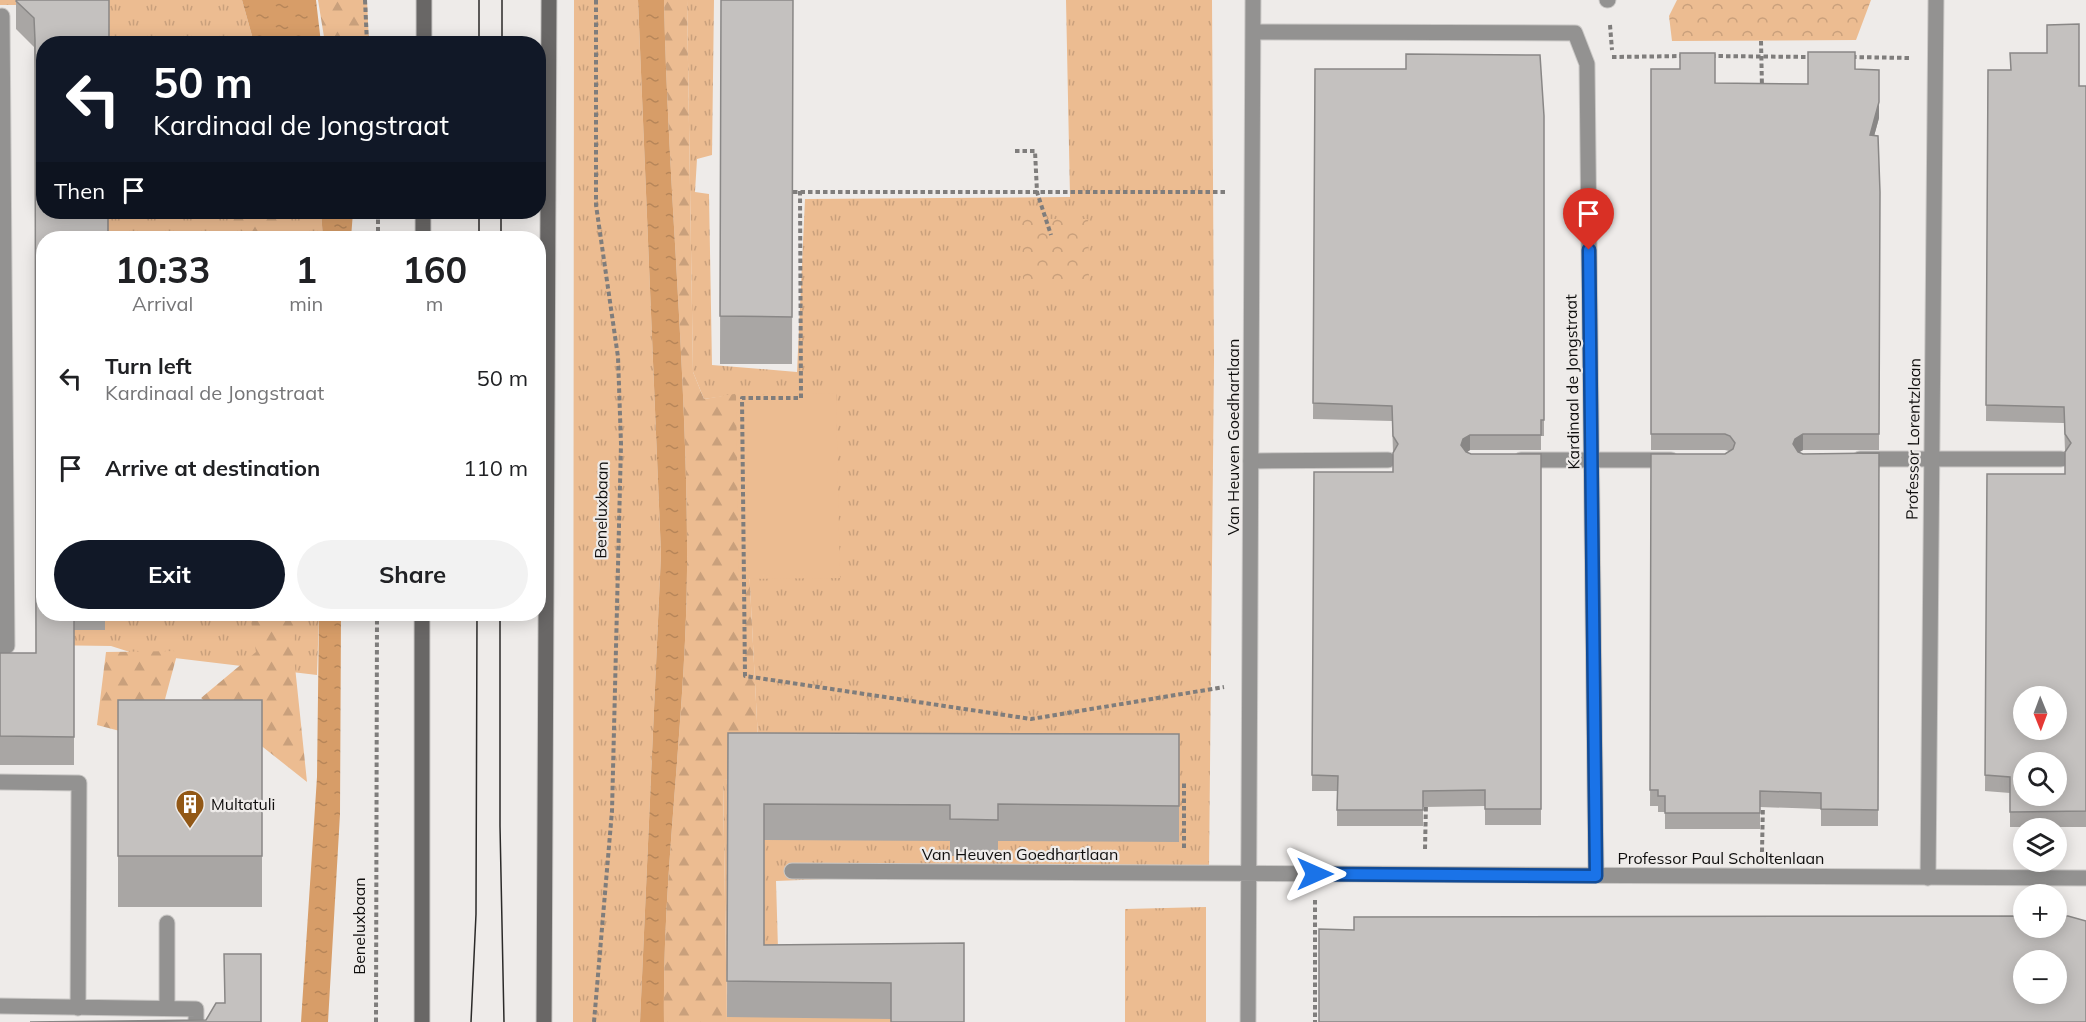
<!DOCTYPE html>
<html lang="en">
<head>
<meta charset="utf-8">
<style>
  :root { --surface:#fff; --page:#f2f2f2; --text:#202124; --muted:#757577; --accent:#111827 }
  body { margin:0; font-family:Mulish,sans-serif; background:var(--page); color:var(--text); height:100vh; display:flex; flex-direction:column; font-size:22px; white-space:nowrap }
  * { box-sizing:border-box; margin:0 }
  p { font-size:20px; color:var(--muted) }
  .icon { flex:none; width:33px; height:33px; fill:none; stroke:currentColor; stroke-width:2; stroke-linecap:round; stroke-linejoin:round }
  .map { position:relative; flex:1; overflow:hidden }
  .details { position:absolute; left:36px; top:231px; width:510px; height:390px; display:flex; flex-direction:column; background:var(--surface); border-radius:24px; box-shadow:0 3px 15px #0003 }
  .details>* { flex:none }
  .banner { position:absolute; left:36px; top:36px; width:510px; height:183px; border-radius:24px; box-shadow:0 3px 15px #0003; background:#111827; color:#fff; overflow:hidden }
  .needle { width:39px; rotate:179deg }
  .controls { position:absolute; left:2013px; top:686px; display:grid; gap:12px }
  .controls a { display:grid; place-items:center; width:54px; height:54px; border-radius:50%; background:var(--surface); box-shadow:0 3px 15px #0003; font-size:30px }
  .pin { position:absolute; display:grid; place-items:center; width:51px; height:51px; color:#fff; margin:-62px -26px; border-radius:50% 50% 50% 0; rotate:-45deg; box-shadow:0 0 6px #0007 }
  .pin .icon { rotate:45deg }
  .me { position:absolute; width:66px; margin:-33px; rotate:90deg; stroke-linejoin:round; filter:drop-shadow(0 0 4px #0008) }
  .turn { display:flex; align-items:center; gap:21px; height:126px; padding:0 18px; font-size:27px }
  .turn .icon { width:78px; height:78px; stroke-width:2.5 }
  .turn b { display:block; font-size:42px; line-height:51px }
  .then { display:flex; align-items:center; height:57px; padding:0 18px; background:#0003; gap:12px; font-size:22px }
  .eta { display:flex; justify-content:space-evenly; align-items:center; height:102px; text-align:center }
  .eta b { font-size:36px; font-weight:700; line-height:42px }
  .cta { display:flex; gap:12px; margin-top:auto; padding:12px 18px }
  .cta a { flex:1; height:69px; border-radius:36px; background:var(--accent); color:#fff; font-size:24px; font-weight:700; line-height:69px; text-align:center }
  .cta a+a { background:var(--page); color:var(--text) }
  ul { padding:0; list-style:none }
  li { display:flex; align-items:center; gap:18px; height:90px; padding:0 18px }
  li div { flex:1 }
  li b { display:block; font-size:22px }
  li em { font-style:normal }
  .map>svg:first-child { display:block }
</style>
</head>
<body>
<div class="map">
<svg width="2086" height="1022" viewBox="0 0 2086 1022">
  <defs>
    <pattern id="grass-tufts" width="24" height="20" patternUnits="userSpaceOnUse" patternTransform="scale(1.5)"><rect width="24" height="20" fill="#ecbc91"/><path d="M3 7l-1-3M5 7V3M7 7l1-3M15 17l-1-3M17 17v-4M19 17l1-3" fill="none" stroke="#c9a07c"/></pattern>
    <pattern id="forest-firs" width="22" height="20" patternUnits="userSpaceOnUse" patternTransform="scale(1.5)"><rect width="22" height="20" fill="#ecbc91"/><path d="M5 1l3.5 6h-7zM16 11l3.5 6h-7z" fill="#c9a07c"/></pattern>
    <pattern id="park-crowns" width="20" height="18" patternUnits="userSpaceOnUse" patternTransform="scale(1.5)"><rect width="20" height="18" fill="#ecbc91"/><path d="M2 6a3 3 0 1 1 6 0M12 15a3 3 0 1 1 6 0" fill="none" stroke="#c9a07c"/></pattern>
    <pattern id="water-ripples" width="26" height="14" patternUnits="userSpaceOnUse" patternTransform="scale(1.5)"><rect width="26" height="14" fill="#d79d68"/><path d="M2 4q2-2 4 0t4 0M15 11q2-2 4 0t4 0" fill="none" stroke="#b78659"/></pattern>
  </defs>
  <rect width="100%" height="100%" fill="#eeebe9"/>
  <path fill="url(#grass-tufts)" d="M0,0h242l12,43h-210v-38h-44z
    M574,0h64l23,554 -21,468h-67z
    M687,0h27l-2,155 -15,4 -2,33 14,2 3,171 85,7 8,-173 265,-2 -4,-197h146l2,360 -5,510 -206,2 -227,9 3,102 185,39h-237l-4,-242 37,-1 -20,-385 -36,5 -11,-27z
    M44,212h277l2,26h-279v376h275l-2,61 -184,-22 -22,-7 -70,-1z
    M1206,907v115h-81v-113z"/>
  <path fill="url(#forest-firs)" d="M318,0h49l2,43h-44z
    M664,0h23l6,372 11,27 36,-6 20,386 -37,1 4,242h-63c-2,-151 22,-301 23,-452 1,-190 -19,-380 -23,-570z
    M225,212h54l7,26h-36z
    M250,614h45l-1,43 13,125 -106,-84 55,-46z
    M178,651l-24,89 -57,-15 9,-73z"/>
  <path fill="url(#park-crowns)" d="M1677,0h194l-15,40 -184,1 -3,-25z
    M1022,219h66l1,67h-66z"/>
  <path fill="#ecbc91" d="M836,393l4,185 -101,1 -3,-184z"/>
  <path fill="url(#water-ripples)" d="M242,0h74l5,43h-67z
    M638,0h26c4,190 24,380 23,570 -1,151 -25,301 -23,452h-24l21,-468z
    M321,212h32l-2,26h-28z
    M319,614h22l-1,200 -12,208h-27l16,-245z"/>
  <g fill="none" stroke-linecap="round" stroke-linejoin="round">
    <g stroke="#cac8c6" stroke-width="17">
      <path id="lane" d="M1860,459h201
        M1521,460h150
        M1251,461l137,-1
        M0,646h7l-5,-630
        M0,782l79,1 -1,225
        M0,1006l196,3v13
        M167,1008v-85"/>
    </g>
    <g stroke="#cac8c6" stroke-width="17">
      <path id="street" d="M1607,0h1
        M1253,32l322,1 12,31 9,811
        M792,871l1294,7
        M1928,878l8,-878
        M1248,1022l5,-1022"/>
    </g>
    <g stroke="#cac8c6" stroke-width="17">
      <path id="secondary" d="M424,44v-44
        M423,238v-26
        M422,1022v-408
        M544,1022l5,-1022"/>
    </g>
    <path stroke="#7f7d7c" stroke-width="4" stroke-dasharray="4.5 3" stroke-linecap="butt" d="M365,0l2,44
      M1610,25l2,25
      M1761,41l1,47
      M1711,56l100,1
      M1612,57l73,-1
      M1852,57l58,1
      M1015,151h20l2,41 14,43
      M800,191l1,207h-59l3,278 286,43 193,-32
      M793,192h434
      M378,212v26
      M1184,848v-65
      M1425,849l1,-46
      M1762,852l1,-50
      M1315,900v122
      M376,1022l1,-408
      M594,1022l18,-211 9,-367 -3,-87 -22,-152v-205"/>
    <use href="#lane" stroke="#939291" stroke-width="15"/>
    <use href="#street" stroke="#939291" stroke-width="15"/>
    <use href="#secondary" stroke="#696766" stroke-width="15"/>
    <path stroke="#2b2a29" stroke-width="1.5" d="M479,44v-44
      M502,44v-44
      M479,238v-26
      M501,238v-26
      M500,614v212l4,196
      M471,1022l5,-108 1,-300"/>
  </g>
  <path fill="#a9a6a4" d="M109,0l-65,614h61v16h-31v135h-74v-112h36l-1,-584 -1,-22 -18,-18v-28z
    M721,0h72l-1,364h-72z
    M1315,69l229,47v320h-3v14h-71l-4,3 5,1h70v371h-56v-19l-62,1v19h-86v-35h-25l2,-319h79v-20l-1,-31 -79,-2z
    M1651,69l64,14 93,1 47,-15 24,49 -5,18 6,56 -1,258h-76l-4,2 4,2 76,-1 -1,373h-57v-17l-61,-2v22h-95v-17h-7v-6h-8l1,-352h74l4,-3 -4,-1h-74z
    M1988,70l91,16h7v741h-76v-34l-25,-2 2,-317h78v-23l-1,-28 -78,-2z
    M118,700h144v207h-144z
    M728,733l451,1v108l-181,-1v15h-48v-15l-186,-1v105l200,-2 -73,76 -164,-2z"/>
  <path fill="#898786" d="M1879,102v16l-9,33v-16z
    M1803,434v16l-8,5 -2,-11 2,-5z
    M1470,435v15l-7,5 -2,-10 2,-6z"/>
  <path fill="#c4c1bf" stroke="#898786" stroke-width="1.5" fill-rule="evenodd" d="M17,0h92v44h-65v168h64v26h-64v376h30v123l-74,-1v-83h36l-1,-613 -1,-22 -18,-17z
    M721,0h72l-1,317 -72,-1z
    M2079,24v62h7v725l-76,1v-35l-25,-2 2,-301h78v-22l6,-9 -6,-9 -1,-27 -78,-2 2,-335h23l-1,-17h37v-28zM2024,696h32v33h-32zM2024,762h32v33h-32z
    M1808,52h47v17l24,1v32l-9,33 8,1 2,56 -1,242h-76l-8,5 -2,5 5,8 5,2 76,-1 -1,357 -57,-1v-16l-61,-2v22h-95v-17h-7v-6h-8l1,-336h74l8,-5 2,-6 -5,-7 -5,-2h-74v-365h29v-16h35v30l93,1z
    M1406,54l134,1 4,61v304h-3v15h-71l-7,4 -2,6 5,7 5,2h70v355h-56v-19l-62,1v19h-86l1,-34 -26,-1 2,-303h79v-19l5,-9 -5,-8 -1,-30 -79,-3 2,-334h91z
    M118,700h144v156h-144z
    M728,733l451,1v72l-181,-2v16l-48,-1v-14l-186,-1v141l200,-2v79h-73v-39l-164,-2z
    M2024,916v11h32v-11h12l18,5v101h-767v-93l35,1v-13zM2024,960h32v33h-32z
    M224,954h37v68h-231l176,-2 10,-17h9z"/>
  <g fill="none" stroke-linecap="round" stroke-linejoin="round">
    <g stroke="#114b97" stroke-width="15">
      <path id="route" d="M1315,874l281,2 -7,-626"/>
    </g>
    <use href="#route" stroke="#1a73e8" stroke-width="10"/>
  </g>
  <defs>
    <g id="building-pin" transform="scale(1.5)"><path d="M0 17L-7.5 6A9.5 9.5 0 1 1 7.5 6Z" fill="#925816" stroke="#eeebe9"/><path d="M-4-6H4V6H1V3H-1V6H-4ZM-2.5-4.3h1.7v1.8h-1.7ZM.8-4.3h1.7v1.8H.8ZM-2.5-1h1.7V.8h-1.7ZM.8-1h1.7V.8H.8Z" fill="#fff"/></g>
  </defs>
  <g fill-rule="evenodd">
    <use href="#building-pin" x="190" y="804"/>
  </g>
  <g text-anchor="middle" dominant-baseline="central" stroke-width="4.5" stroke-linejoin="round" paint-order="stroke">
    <g font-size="16" fill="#0f0e0d" stroke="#eeebe9">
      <text transform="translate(1572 382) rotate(-91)">Kardinaal de Jongstraat</text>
      <text transform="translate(1233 437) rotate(-90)">Van Heuven Goedhartlaan</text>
      <text transform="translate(1913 439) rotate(-89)">Professor Lorentzlaan</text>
      <text transform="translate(601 510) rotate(-89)">Beneluxbaan</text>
      <text x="1020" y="854">Van Heuven Goedhartlaan</text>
      <text x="1721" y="858">Professor Paul Scholtenlaan</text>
      <text transform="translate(359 926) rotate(-90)">Beneluxbaan</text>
    </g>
    <g font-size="16" fill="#0f0e0d" stroke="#eeebe9" text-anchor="start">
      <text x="211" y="804">Multatuli</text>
    </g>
  </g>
</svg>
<div class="controls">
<a><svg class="needle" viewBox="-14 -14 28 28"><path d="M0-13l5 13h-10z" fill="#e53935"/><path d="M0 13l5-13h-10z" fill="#757577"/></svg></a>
<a><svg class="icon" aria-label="search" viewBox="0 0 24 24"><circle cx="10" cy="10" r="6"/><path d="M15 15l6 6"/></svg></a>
<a><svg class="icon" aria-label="layers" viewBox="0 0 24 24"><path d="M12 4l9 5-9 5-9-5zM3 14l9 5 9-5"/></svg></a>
<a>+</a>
<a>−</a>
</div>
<div class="pin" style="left:1589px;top:250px;background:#d93025"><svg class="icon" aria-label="arrive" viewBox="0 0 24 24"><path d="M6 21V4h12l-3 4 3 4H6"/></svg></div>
<svg class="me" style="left:1315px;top:874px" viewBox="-20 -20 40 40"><path d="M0-17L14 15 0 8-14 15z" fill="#1a73e8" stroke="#fff" stroke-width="4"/></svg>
<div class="banner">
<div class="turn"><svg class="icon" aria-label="left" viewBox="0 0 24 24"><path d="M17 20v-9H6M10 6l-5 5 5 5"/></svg><div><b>50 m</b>Kardinaal de Jongstraat</div></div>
<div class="then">Then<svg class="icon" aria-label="arrive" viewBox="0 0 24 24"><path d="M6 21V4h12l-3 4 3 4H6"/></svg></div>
</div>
<section class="details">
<div class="eta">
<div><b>10:33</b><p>Arrival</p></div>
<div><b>1</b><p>min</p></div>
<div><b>160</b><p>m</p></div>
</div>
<ul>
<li><svg class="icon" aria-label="left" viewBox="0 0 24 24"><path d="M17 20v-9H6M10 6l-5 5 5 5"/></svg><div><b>Turn left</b><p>Kardinaal de Jongstraat</p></div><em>50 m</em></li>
<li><svg class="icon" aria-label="arrive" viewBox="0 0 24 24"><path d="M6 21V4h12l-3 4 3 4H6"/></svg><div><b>Arrive at destination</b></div><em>110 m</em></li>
</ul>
<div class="cta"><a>Exit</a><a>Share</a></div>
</section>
</div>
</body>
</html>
